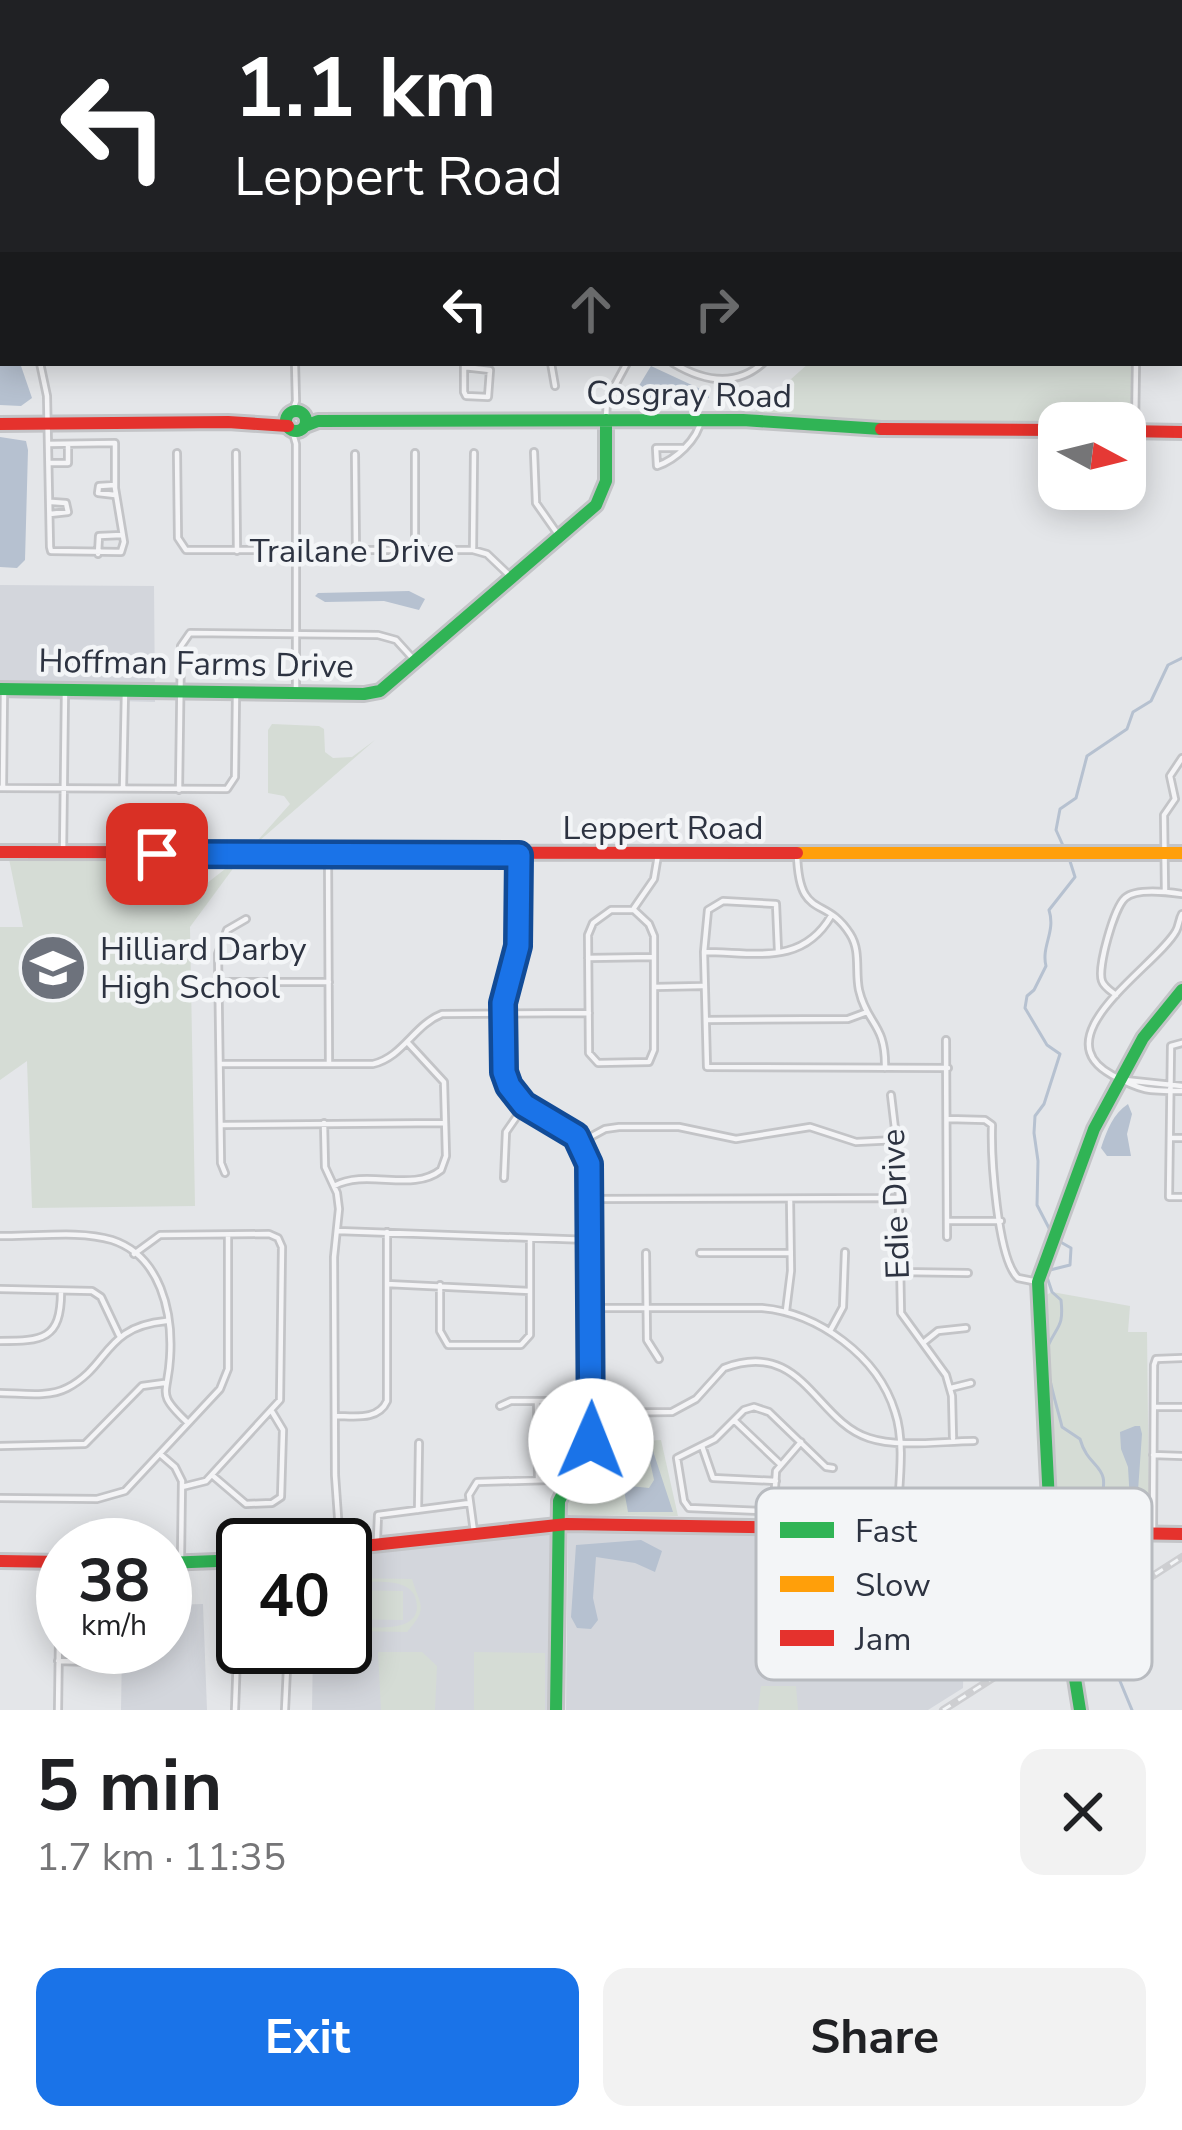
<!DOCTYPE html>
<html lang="en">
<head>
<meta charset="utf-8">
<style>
  :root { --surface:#fff; --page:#f2f2f2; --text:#202124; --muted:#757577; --accent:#1a73e8 }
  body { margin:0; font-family:"Nunito Sans",sans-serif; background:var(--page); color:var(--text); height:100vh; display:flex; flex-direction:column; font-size:45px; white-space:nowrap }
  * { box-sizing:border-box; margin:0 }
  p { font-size:39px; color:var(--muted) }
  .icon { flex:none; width:66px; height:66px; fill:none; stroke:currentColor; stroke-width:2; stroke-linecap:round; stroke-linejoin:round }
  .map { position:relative; height:1710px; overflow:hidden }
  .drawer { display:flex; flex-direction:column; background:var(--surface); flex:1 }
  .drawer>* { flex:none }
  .guide { position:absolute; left:0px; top:0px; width:1182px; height:366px; box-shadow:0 6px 30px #0003; background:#202124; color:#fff; overflow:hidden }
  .needle { width:78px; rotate:97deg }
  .buttons { position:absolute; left:1038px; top:402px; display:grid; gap:24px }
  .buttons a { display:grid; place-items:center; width:108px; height:108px; border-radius:24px; background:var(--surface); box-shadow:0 6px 30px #0003; font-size:60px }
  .speed { position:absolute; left:36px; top:1518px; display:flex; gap:24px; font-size:60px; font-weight:700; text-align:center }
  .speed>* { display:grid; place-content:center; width:156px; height:156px; border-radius:50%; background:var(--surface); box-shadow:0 6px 30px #0003; line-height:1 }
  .speed small { font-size:30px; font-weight:400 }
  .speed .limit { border:6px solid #111; border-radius:18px; background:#fff; color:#111 }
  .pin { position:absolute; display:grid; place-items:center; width:102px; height:102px; color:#fff; margin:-51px; border-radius:24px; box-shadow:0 6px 18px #0006 }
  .me { position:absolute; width:132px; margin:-66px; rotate:1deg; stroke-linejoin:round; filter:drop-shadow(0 0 9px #0008) }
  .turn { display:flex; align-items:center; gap:42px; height:252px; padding:0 36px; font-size:54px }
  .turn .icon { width:156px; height:156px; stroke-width:2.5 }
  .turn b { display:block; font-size:84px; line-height:102px }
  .lanes { display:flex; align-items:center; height:114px; padding:0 36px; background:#0003; justify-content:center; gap:60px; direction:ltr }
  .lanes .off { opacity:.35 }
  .round { display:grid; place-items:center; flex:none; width:126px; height:126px; border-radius:24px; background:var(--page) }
  .overview { display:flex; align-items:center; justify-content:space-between; height:204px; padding:0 36px }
  h1 { font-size:72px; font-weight:700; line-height:90px }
  .cta { display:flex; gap:24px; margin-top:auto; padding:24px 36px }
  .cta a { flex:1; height:138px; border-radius:24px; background:var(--accent); color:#fff; font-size:48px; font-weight:700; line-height:138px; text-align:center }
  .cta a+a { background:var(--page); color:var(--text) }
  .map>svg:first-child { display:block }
</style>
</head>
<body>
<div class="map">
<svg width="1182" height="1710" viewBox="0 0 1182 1710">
  <rect width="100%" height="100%" fill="#e4e6e9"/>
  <path fill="#d3d6dc" d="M0,585l154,1 1,116 -155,-4z
    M551,1532l-1,178h-238l1,-63h32v-93z
    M568,1532l365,6 33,7 -3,143 -35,22h-362z
    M203,1604l4,106h-86l1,-63h43v-42z"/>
  <path fill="#d5dcd5" d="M809,363h327l-1,67 -10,1v-8h-66v7l-207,-1 -87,-9 -13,-6z
    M272,724l47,2 5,3 1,23 8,6 19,-1 23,-17 -125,109 40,-45 -6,-8 -16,-3v-63z
    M243,855l-53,72 5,279 -163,2 -5,-147 -27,19v-153h23l-14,-68 179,2v37z
    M1042,1282l4,13 6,-3 78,14 -2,26h19l2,180 -14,6 -1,7 -71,-2 -9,-9z
    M661,1440l17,76 -112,-1 1,-16 10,-19 32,6 12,-44z
    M345,1578l67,1c8,27 17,28 -5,53l-62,-1v-5c20,0 80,11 71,-26 -1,-6 -6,-12 -12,-14 -15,-7 -42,-3 -59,-3z
    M345,1590l58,1v29l-58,-1z
    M378,1652h44l15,14 -2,44h-54z
    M474,1652l71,1v57h-71z
    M761,1686h35l2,24h-40z"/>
  <path fill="#b6c1d0" d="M0,333l3,30h17l12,35 -11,8 -21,-1z
    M651,366l58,27v5l-37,5 -47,-1 -2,-10 14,-3z
    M0,437l26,4 2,9 -3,110 -8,8 -17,-1z
    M409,591l16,8 -6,11 -35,-9 -59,1 -10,-6 3,-3z
    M1128,1104l4,10 -5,20 4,22h-24l-6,-8c6,-18 12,-34 27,-44z
    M1135,1426h5l2,8 -5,71 -7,-3 -2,-35 -7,-18 -1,-17z
    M653,1451l20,61h-45l-4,-22 6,-4 19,2 5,-8 -6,-28z
    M641,1540l21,11 -7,21 -20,-9 -39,-6 -3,41 5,22 -7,9 -14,-1 -6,-11 5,-72z"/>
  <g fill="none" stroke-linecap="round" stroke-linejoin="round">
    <path stroke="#b6c1d0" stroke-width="3" d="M38,3l1,-3
      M0,56l3,-6
      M1065,850l-9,-20 4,-21 16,-11 11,-42 40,-27 6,-17 18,-11 17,-36 14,-7
      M1051,1232l-14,-27 1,-44 -4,-28 1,-17 9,-12 16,-50 -13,-9 -22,-37 2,-12 7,-6 12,-24c-5,-20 10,-34 3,-56l26,-33 -6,-19
      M1057,1240l14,8 -1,17 -20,5 -3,7 5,15 9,8c3,28 -4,25 -13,46 -6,16 10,63 14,81l18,12c9,33 34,23 19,66l-32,8 -2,11
      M1064,1543l2,12 23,20 -1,24 6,9
      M1102,1613l2,13 11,7 -5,24 22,53"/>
    <g stroke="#c3c4c7" stroke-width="10">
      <path id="street" d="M1063,0v3
        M1179,90l3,3
        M1179,348h3
        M40,363l7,33 3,151 1,4 70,1 3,-10 -9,-54v-45l-67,1
        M464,363v29l2,4 22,1 2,-27 -26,-3
        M551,363l4,23
        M673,363c30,18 62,25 90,0
        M292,412l4,-11 -1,-38
        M606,418l1,-18 20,-37
        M292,430l4,14v249
        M1135,430l1,-67
        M683,448h-27l1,18c18,-6 41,-26 44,-47
        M534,452l2,51 21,30
        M177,453l1,85 8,12h287l14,4 22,21
        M236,453l1,98
        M415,453v98
        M355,454l1,97
        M51,463h17v-19
        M115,495l-17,-2 1,-7 16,-1
        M50,514l18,-2 -2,-9 -14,-1
        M473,550l1,-97
        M98,554l1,-18 23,-1
        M3,786l1,-96
        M0,788l227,1 8,-12 1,-82
        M123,788l2,-97
        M179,790l2,-144 9,-13 188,2 18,5 20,22
        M1175,799l-5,-23 12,-18
        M63,853l2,-162
        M797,854c2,68 28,40 53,80 11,17 5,37 9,56 8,35 27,33 26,78
        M328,855l1,209
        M1165,891l-1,-76 11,-16
        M634,908l20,-29 4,-24
        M611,910h23l15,14 5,12v114l-5,12 -51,1 -9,-10 -1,-118 5,-12z
        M1182,914c-3,5 -3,12 -6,17 -19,35 -136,105 -64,144 30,16 35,16 70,16
        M778,951l-2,-47 -53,-3 -15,9 -4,42 3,115 241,1
        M704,952c51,0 98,14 127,-36
        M588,958l66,-1
        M221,982h108
        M654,987l48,-1
        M1116,995c-5,-4 -12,-8 -14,-14 -5,-13 12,-73 23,-83 11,-10 43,-6 57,-4
        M706,1020l142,-1 19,-7
        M946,1040l1,197
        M1182,1043l-11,3 -2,151h13
        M220,1064h153c30,-7 41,-39 69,-50l147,-1
        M1125,1080l57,6
        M891,1095l7,59 3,159 45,62 6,21 1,42
        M948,1119l37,1 7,5c-1,30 5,134 26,153l20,4
        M324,1123l1,44 12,26 2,16 -5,48 1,218 5,70
        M223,1125l222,-2
        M1170,1138h12
        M581,1142l24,-13 14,-2h60l57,12 74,-12 46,15 40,-2
        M225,1173l-4,-10 -3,-209 9,-24 19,-11
        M504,1178l2,-46 18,-26
        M334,1186c33,-18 78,7 107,-16l5,-14 -2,-74 -35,-38
        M590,1199l306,-1
        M947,1221h54
        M338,1231l252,9
        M0,1236c34,1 79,-6 112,4 49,16 61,73 58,118 -2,38 -15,34 18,65
        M646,1253l1,87 12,19
        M700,1253h90
        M134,1254l26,-19 109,-1 9,4 4,9 -2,153 -74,81 -24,6
        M899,1272l69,1
        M387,1284l143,7
        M440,1285v46l8,14h73l9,-10v-96
        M0,1289l92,2 9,6 18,38
        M591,1308h171c56,5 116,48 133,104 11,32 3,78 2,112
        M786,1311l5,-40 -1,-72
        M830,1331l13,-24 2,-55
        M0,1341c42,0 61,-1 61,-49
        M923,1343l15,-12 28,-3
        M951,1388l20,-5
        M0,1393c20,0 48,5 67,-5 43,-22 36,-61 99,-67
        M537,1401l1,78
        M500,1406l11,-5h41
        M1154,1407h28
        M593,1413l79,-1 24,-13 28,-31c79,-30 91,53 145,70 30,10 73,3 105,3
        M335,1416c19,0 43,5 52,-15v-169
        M735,1421l44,42
        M0,1446l85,-2 57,-58 22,-3
        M702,1446l11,32 63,3
        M160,1454l15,13 7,14 -1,76
        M1153,1455l29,1
        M212,1475l34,29 26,-1 9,-6 2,-67 -12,-20
        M898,1495h75
        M0,1498l97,1 28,-8 95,-102 8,-20v-132
        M418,1510l1,-67
        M761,1511l-72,-3 -5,-7 -7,-43 38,-19 29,-29 10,-3 15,5 57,55 7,1
        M761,1511l13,-6 2,-34 25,-29
        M1153,1530l1,-165 2,-6 26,-1
        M474,1532l-5,-37 8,-13 73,-2
        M377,1539l1,-24 92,-12
        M58,1661l34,1
        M58,1710l2,-143
        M235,1710l2,-55
        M285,1710l3,-63"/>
    </g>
    <g stroke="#c3c4c7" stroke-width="18">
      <path id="fast" d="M286 421a10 10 0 1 1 20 0a10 10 0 1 1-20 0Z
        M305,426l13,-5 425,-1 138,9
        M0,689l364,5 16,-3 216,-186 10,-24v-61
        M165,1563l78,-3
        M556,1710l3,-209 32,-62
        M1080,1710l-30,-188 -12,-240 56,-153 49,-91 39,-48"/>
    </g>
    <g stroke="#c3c4c7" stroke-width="18">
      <path id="slow" d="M797,853h385
        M519,855l-1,91 -15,57 1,69 20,33 52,31 13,33 2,270"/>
    </g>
    <g stroke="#c3c4c7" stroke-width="18">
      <path id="jam" d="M0,424l228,-2 60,4
        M881,429l178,1
        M1125,431l57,1
        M0,852l797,1
        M345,1548l222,-24 615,10
        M0,1561l63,1"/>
    </g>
    <use href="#street" stroke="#f4f4f6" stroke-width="4.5"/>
    <use href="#fast" stroke="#30b455" stroke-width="12"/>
    <use href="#slow" stroke="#ff9f0a" stroke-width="12"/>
    <use href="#jam" stroke="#e5322d" stroke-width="12"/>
    <g stroke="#cdced1" stroke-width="8">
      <path id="rail" d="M943,1710l239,-153"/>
    </g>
    <use href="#rail" stroke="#f3f5f7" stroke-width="3" stroke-dasharray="9" stroke-linecap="butt"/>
  </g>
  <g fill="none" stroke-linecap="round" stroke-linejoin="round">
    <g stroke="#114b97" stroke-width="30">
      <path id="route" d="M157,854l362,1 -1,91 -15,57 1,69 5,14 15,19 52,31 13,28 2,277"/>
    </g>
    <use href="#route" stroke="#1a73e8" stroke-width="21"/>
  </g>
  <defs>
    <g id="school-disc" transform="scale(3.45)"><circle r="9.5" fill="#6d727c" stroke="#f3f5f7"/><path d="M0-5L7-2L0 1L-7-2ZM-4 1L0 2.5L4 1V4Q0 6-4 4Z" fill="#fff"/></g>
  </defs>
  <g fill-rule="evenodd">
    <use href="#school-disc" x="53" y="968"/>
  </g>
  <g text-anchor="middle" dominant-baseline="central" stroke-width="9" stroke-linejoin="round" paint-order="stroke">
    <g font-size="33" fill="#2d3341" stroke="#f3f5f7">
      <text transform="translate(689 395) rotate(1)">Cosgray Road</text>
      <text x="352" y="551">Trailane Drive</text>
      <text transform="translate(196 664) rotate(1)">Hoffman Farms Drive</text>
      <text x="663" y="828">Leppert Road</text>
      <text transform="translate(896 1204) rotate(-92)">Edie Drive</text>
    </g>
    <g font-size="33" fill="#2d3341" stroke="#f3f5f7" text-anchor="start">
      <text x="100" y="949">Hilliard Darby<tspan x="100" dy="38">High School</tspan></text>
    </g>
  </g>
  <rect x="756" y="1488" width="396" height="192" rx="18" fill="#f3f5f7" stroke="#b8bbc0" stroke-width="3"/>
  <rect x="780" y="1522" width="54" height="16" fill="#30b455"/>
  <rect x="780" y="1576" width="54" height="16" fill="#ff9f0a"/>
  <rect x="780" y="1630" width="54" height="16" fill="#e5322d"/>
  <g font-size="33" fill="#2d3341">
    <text x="855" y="1542">Fast</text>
    <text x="855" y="1596">Slow</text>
    <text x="855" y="1650">Jam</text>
  </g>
</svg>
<div class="buttons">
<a><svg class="needle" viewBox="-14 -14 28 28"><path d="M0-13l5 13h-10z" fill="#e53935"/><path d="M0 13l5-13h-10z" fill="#757577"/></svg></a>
</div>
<div class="speed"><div>38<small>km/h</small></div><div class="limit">40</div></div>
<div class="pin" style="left:157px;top:854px;background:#d93025"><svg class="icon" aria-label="arrive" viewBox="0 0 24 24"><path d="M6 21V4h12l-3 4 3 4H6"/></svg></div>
<svg class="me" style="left:591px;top:1441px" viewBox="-20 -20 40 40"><circle r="19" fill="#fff"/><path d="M0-13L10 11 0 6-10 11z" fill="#1a73e8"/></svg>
<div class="guide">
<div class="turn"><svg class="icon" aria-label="left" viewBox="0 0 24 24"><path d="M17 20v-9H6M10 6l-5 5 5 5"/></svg><div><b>1.1 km</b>Leppert Road</div></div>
<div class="lanes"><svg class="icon" aria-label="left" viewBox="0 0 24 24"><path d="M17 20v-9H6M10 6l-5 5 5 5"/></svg><svg class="icon off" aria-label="ahead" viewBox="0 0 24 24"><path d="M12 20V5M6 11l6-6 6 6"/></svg><svg class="icon off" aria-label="right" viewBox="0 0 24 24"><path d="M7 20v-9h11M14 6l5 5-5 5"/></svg></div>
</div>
</div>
<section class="drawer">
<div class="overview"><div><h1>5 min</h1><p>1.7 km · 11:35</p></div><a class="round"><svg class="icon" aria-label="close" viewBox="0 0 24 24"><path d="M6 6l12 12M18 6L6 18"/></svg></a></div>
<div class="cta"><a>Exit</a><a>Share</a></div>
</section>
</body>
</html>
